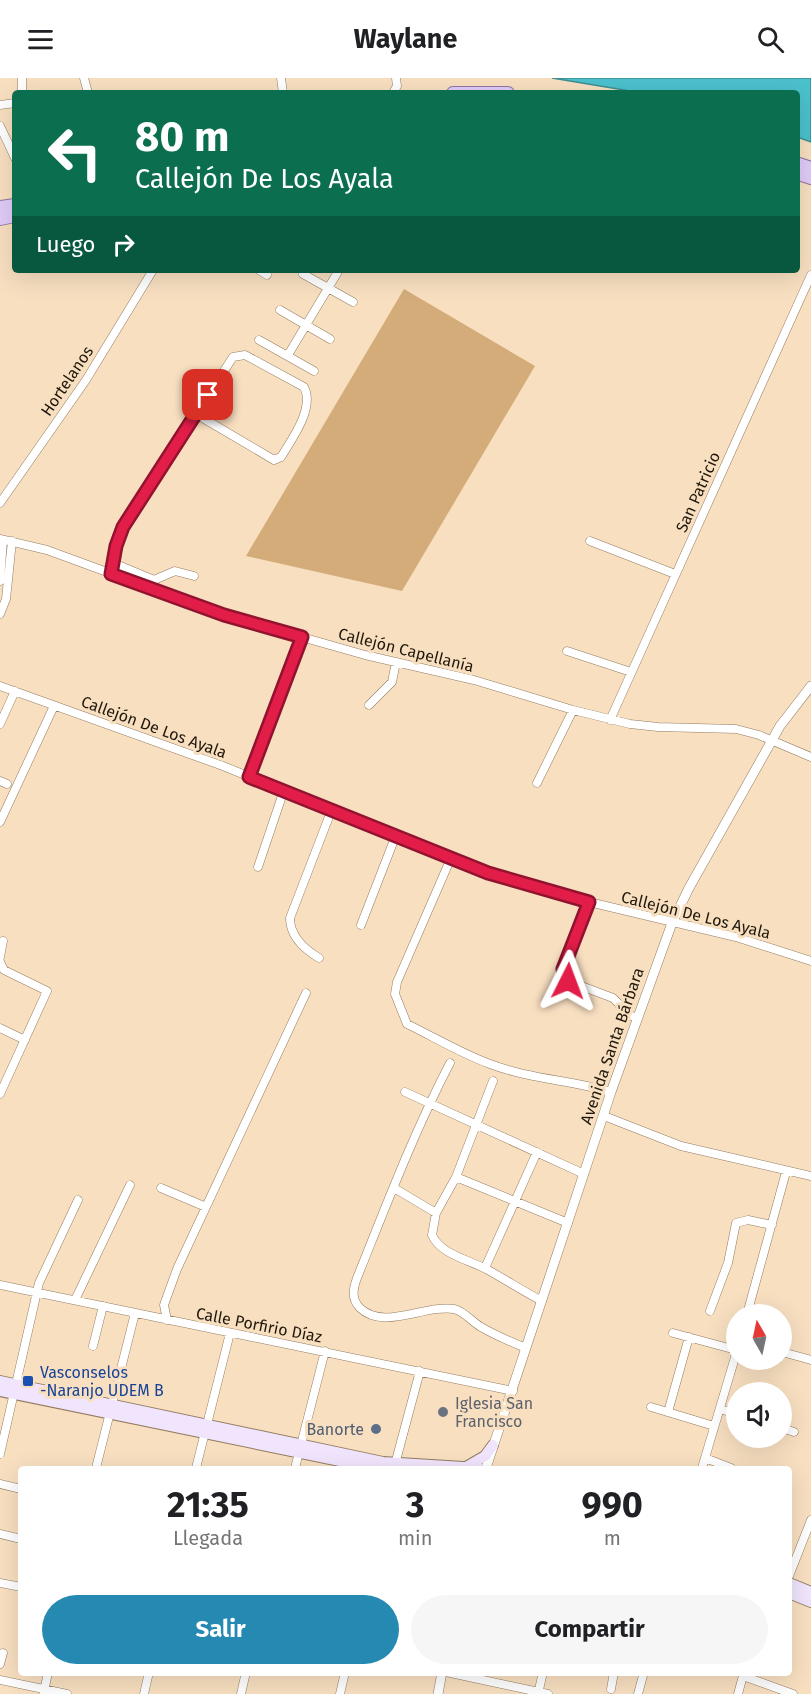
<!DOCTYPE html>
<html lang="es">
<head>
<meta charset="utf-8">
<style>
  :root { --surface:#fff; --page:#f6f6f6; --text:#202124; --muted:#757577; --accent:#2589b2 }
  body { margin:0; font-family:"Fira Sans",sans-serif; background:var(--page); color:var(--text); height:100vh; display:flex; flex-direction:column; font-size:22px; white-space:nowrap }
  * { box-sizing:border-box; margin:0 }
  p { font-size:20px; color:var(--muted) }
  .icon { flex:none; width:33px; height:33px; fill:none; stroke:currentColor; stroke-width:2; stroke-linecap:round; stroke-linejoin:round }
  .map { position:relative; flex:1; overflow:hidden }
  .sheet { position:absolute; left:18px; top:1388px; width:774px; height:210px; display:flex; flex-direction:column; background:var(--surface); border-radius:6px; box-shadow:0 6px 24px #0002 }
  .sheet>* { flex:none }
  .top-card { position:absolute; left:12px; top:12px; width:788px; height:183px; border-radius:6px; box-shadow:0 6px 24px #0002; background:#0b6e4f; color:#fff; overflow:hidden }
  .needle { width:39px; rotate:351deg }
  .buttons { position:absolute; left:726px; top:1226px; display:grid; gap:12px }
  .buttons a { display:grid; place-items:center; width:66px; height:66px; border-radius:50%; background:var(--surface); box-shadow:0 6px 24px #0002; font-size:30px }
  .pin { position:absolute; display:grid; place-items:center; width:51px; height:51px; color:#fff; margin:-26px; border-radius:12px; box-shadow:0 3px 9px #0006 }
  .me { position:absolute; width:66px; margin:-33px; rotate:3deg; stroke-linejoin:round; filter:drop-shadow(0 0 4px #0008) }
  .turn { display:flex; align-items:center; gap:21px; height:126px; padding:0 24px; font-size:27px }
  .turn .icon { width:78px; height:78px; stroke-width:2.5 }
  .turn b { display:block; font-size:42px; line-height:51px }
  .then { display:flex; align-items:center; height:57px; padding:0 24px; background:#0003; gap:12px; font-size:22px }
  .eta { display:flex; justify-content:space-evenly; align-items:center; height:102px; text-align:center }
  .eta b { font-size:36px; font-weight:700; line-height:42px }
  .cta { display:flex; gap:12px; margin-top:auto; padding:12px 24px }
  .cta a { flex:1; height:69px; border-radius:36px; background:var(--accent); color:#fff; font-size:24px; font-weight:700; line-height:69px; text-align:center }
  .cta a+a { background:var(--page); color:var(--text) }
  header { display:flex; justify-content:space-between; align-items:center; height:78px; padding:0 24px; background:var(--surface); font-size:27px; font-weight:700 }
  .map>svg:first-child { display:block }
</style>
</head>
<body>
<header><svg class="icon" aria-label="menu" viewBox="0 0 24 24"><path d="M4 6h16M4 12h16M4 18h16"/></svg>Waylane<svg class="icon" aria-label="search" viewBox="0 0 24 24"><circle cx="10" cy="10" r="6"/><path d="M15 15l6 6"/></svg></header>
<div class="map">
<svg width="811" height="1616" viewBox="0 0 811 1616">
  <rect width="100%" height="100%" fill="#f8dfc0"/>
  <path fill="#d3ac7a" d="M404,211l131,77 -133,225 -156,-35z"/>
  <path fill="#4bc1cd" stroke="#3e8e93" stroke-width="1.5" d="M552,0h259v64l-14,-5 -1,-44h-154z"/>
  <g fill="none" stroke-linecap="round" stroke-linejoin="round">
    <g stroke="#937c60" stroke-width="9">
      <path id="minor" d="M84,0l4,15
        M281,0l2,15
        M22,15v-15
        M393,15l4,-7 -1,-8
        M0,27l15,-2
        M0,48l15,32
        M259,192l8,5
        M303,196l50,28
        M280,232l50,29
        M259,262l55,31
        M288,277l51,-85
        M0,425l86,-123 67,-110
        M0,461l47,11 177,65 141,40 109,25 99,30 57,14 28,3 78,2 23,6 52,22
        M590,463l85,33
        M113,485l41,17 21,-9 19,5
        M111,496l5,-28 7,-19 110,-170 12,-2 59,32c11,21 -12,52 -23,70l-7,3 -78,-46
        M0,503l3,-41
        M0,536l6,-15 6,-58
        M567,573l64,21
        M0,608l223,80 265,107 101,29 147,35 75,24
        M369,627l23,-23 4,-20
        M610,642l201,-445
        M0,646l15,-33
        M249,699l53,-140
        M0,703l7,3
        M537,705l36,-73
        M0,744l54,-116
        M451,780l-54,124 -2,12 12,30c27,13 55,30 83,40 39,15 81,16 121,28
        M258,789l26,-77
        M589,824l-26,67 1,6 4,6 45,17 5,5 6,10 13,5
        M361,847l35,-90
        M0,879l3,-16
        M319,880c-15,-9 -29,-22 -29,-40l42,-109
        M0,884l4,8 43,21 -47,103
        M0,950l25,12
        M450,985c-36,69 -64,143 -93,215 -4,11 -6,21 3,30 24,23 65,-4 94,1 10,2 18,13 27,18 14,8 30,15 45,21
        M493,1003l-37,96 -20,36 -4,22c9,20 38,25 56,35 18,10 35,21 54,31
        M405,1014l179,82
        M604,1038l77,30 130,30
        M456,1099l112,46
        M161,1110l45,19
        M394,1110l42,25
        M485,1190l52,-116
        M0,1207l513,106
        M75,1222l55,-115
        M710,1233l18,-48 8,-40 12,-3 24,5
        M747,1236l39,-142
        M167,1242l-3,-15 13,-36 129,-276
        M673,1255l63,17
        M93,1268l10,-40
        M782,1274l29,8
        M651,1329l63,19
        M720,1331l16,5
        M668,1334l21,-75
        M782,1350l12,4
        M0,1376l39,-171 39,-83
        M705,1380l26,10
        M96,1390l39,-155
        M196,1390l34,-135
        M295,1390l30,-117
        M394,1390l26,-97
        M702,1390l34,-114
        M0,1406l21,5
        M0,1456l21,5
        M789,1498l22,-56
        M0,1505l21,4
        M0,1586l3,-11
        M446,1594l102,22
        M743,1598l50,18
        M0,1602l67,14
        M611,1611l3,-17
        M44,1614l4,-20
        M144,1616l5,-22
        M241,1616l5,-22
        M340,1616l5,-22
        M538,1616l5,-22
        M638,1616l6,-22
        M738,1616l6,-22"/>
    </g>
    <g stroke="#937c60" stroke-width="10">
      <path id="tertiary" d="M486,1390l125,-376 61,-169 17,-35 91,-162 31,-40
        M438,1616l4,-22"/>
    </g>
    <g stroke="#937c60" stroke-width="12">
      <path id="secondary" d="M0,1303l383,81 96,6
        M0,1313l374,77
        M466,1389l19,-11 8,-11
        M789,1505l22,9
        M789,1515l22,9"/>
    </g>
    <g stroke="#9076a3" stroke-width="14">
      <path id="primary" d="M453,15h55
        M796,85l15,5
        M796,95l15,5
        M0,129l15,-2
        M0,141l15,-3"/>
    </g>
    <use href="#minor" stroke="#fff" stroke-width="8"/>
    <use href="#tertiary" stroke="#fff" stroke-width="9"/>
    <use href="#secondary" stroke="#f0e5fc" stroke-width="10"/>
    <use href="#primary" stroke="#e1cbf8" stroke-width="12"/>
  </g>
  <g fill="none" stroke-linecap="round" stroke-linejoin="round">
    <g stroke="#92132f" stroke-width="15">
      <path id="route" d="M208,317l-85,132 -7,19 -5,28 113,41 78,22 -53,140 239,96 101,29 -26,67 1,6 4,6"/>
    </g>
    <use href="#route" stroke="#e11d48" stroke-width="10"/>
  </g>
  <rect fill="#1a4fb4" stroke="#f8dfc0" stroke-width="2" x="22" y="1297" width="12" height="12" rx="3"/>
  <circle fill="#6b7280" stroke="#f8dfc0" stroke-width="2" cx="443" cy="1334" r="6"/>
  <circle fill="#5c6f8a" stroke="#f8dfc0" stroke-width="2" cx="376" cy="1351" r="6"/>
  <g text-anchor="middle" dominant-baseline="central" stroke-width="6" stroke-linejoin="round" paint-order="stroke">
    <g font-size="16" fill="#20180c" stroke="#f8dfc0">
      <text transform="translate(67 303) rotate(-56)">Hortelanos</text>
      <text transform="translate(698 414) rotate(-66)">San Patricio</text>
      <text transform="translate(406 572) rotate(14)">Callejón Capellanía</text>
      <text transform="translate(154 649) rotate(20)">Callejón De Los Ayala</text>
      <text transform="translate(696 837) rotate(14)">Callejón De Los Ayala</text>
      <text transform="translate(612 968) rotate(-71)">Avenida Santa Bárbara</text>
      <text transform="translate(259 1247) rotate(11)">Calle Porfirio Díaz</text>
    </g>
    <g font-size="16" fill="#164399" stroke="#f8dfc0" text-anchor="start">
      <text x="40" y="1294">Vasconselos<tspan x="40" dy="18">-Naranjo UDEM B</tspan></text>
    </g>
    <g font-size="16" fill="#5b616d" stroke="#f8dfc0" text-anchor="start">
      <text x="455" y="1325">Iglesia San<tspan x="455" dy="18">Francisco</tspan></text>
    </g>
    <g font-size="16" fill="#4e5e75" stroke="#f8dfc0" text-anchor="end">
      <text x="364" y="1351">Banorte</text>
    </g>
  </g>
</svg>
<div class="buttons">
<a><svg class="needle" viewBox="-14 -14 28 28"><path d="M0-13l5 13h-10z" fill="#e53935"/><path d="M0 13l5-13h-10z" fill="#757577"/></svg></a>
<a><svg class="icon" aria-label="sound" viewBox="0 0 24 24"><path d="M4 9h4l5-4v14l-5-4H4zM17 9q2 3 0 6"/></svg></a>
</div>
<div class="pin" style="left:208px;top:317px;background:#d93025"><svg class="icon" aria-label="arrive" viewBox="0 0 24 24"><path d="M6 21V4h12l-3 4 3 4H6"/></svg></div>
<svg class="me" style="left:568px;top:903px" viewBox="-20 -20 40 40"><path d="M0-17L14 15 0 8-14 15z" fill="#e11d48" stroke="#fff" stroke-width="4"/></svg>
<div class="top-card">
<div class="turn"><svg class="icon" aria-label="left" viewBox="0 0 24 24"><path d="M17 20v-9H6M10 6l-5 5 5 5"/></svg><div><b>80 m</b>Callejón De Los Ayala</div></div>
<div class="then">Luego<svg class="icon" aria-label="right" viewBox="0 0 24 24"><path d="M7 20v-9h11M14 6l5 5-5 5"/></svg></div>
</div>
<section class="sheet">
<div class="eta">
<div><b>21:35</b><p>Llegada</p></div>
<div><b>3</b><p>min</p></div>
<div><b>990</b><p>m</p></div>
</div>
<div class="cta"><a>Salir</a><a>Compartir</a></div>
</section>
</div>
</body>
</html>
